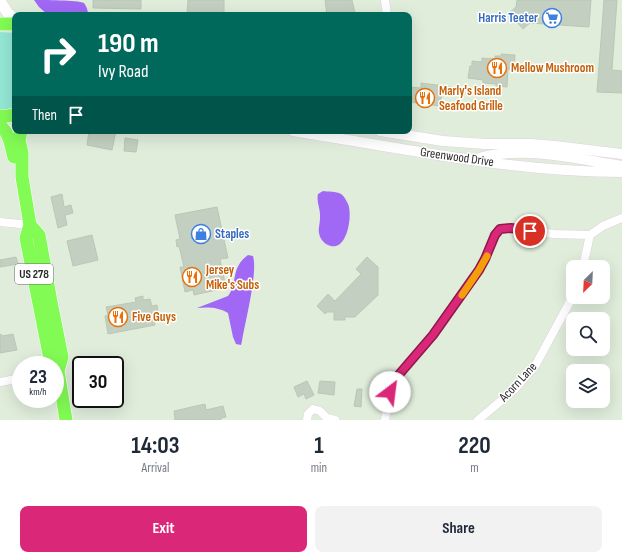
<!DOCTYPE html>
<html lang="en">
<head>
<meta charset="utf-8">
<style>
  :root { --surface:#fff; --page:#f2f2f3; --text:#1f2937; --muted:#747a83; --accent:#db2777 }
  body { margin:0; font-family:"Sofia Sans Condensed",sans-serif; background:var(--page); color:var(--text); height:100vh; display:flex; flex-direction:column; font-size:15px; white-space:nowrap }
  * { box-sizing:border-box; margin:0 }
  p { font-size:13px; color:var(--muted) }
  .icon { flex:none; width:22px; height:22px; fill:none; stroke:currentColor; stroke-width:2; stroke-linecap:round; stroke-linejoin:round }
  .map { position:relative; height:420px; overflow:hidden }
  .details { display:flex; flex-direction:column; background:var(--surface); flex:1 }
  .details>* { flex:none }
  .banner { position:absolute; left:12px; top:12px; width:400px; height:122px; border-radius:8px; box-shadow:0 4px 16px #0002; background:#00695c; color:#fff; overflow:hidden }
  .needle { width:26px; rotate:204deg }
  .controls { position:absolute; left:566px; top:260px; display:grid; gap:8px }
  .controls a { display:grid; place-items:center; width:44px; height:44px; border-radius:8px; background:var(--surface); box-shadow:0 4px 16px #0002; font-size:20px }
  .speed { position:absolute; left:12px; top:356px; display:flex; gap:8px; font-size:20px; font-weight:700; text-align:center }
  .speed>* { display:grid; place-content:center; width:52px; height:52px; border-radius:50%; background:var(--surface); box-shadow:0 4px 16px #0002; line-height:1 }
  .speed small { font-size:10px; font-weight:400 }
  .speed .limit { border:2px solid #111; border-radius:6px; background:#fff; color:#111 }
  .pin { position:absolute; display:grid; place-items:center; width:34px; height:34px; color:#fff; margin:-17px; border:2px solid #fff; border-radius:50%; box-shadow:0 1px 4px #0007 }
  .me { position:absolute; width:44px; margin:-22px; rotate:30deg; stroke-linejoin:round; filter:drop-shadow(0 0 3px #0008) }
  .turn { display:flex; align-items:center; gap:14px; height:84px; padding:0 20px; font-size:18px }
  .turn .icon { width:52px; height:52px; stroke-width:2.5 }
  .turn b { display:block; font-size:28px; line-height:34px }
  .then { display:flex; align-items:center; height:38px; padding:0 20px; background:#0003; gap:8px; font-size:15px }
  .eta { display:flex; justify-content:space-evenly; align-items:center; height:68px; text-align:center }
  .eta b { font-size:24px; font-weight:700; line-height:28px }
  .cta { display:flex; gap:8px; margin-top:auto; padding:8px 20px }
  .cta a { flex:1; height:46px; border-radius:8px; background:var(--accent); color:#fff; font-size:16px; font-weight:700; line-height:46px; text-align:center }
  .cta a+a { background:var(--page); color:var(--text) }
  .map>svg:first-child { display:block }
</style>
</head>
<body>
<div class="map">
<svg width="622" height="420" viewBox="0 0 622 420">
  <rect width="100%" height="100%" fill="#e0eddb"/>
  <path fill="#94e6d5" d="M0,32l15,1v76l-9,1 -6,-1z"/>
  <path fill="#a068f4" d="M34,0c10,0 43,0 50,3 3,4 4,8 4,12h-40l-9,-8z
    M323,191c5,1 13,0 18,3 3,2 5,6 7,10 5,11 -1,50 -20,41 -4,-2 -8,-6 -9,-12 -1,-5 1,-9 1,-15 1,-8 -4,-16 -2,-24z
    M248,255l5,1c5,17 -8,66 -11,85l-1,4 -5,-1 -3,-7 -5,-24c-10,-6 -20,-6 -31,-5l31,-12c10,-12 2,-28 20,-41z"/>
  <path fill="#c3cfc1" stroke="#b9c8b4" d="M93,0h48v9l-48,-1z
    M188,0h36v15l-37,-1z
    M325,0h27l3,13 -9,2h-19z
    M517,0h74l-2,27 -59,-4 -7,6 -14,-16 7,-6z
    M604,0h13l-5,70 10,1v22l-25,-1z
    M501,54l14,1 -1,15 -6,-1 -1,18 -11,-1v-2l-13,-1v-3l-15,-2 2,-12h2v-5l10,1v-4l13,1v-3h6z
    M421,83l31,4 -1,7 -9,-1 -2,13 -31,-4v-15l12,1z
    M89,131h27l-4,19 -25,-5z
    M125,138l13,2 -2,12 -12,-1z
    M62,194l2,13 7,-2 2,8 -8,2 2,10 -9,3 -7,-31z
    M217,207l11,51 -8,1 5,24 -5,1 1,5 -27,6 -1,-5 -8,2 -5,-25h4l-5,-21 -2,1 -1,-7 4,-1 -5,-24z
    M92,235l6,25 -25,6 -6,-25z
    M16,257l2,7 -18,3v-7z
    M367,257l11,10v28l-23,22h-10v3h-11v-8h-7l-2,2 -8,-8 11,-12 7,7 26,-27 -5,-5z
    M143,296v4l7,-1 2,7 5,-1 1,7 -5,1 2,12 -47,9 -3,-18 3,-1 -2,-8 30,-5 -1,-4z
    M0,334l3,2 10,-2 4,16 -17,3z
    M307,381l7,14 -8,4 -2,-5 -6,3 -4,-10z
    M320,381l15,1 -1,13 -16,-2z
    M357,389h5l-1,18 -7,-1z
    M205,404l1,6 17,-4 3,11 -5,1v2h-46l-1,-9z"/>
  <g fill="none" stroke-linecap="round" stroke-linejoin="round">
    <g stroke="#e2d0e3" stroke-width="9">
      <path id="minor" d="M385,0l2,15
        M0,222l30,3
        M583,267l7,-32
        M0,382l21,-4
        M307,420l1,-6 5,-5 7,2 7,7 8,2
        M385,420l5,-28 6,-14 37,-43 46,-65 6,-11 10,-24 5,-6 11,-1 43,6 36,1 13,-9 19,-8
        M478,420l37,-31 20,-23 38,-70"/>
    </g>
    <g stroke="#e2d0e3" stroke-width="11">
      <path id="tertiary" d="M293,131c109,17 219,41 329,41
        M380,131l63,10 42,3h46l24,2 67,8
        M479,158c46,-13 97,1 143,8"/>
    </g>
    <g stroke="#e2d0e3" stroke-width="12">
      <path id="secondary" d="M0,1l7,11 8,9"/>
    </g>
    <g stroke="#fff" stroke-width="14">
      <path id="trunk" d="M0,24h15
        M0,116h7l8,-1
        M0,125c11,11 10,19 14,32
        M21,131l-2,9 3,13v24l8,48 -4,13 24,121 4,6
        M30,225l9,10 12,67 11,55 -4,14
        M55,366l3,5 8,49"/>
    </g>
    <use href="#minor" stroke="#fff" stroke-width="8"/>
    <use href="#tertiary" stroke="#fff" stroke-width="10"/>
    <use href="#secondary" stroke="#fff" stroke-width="11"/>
    <use href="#trunk" stroke="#82fb54" stroke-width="13"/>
  </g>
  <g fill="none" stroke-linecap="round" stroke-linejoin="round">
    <g stroke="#8e194d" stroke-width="10">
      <path id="route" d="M390,392l6,-14 37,-43 46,-65 6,-11 10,-24 5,-6 11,-1 19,3"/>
    </g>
    <use href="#route" stroke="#db2777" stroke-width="7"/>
    <path stroke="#f59e0b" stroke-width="7" d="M462,295l17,-25 8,-14"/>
  </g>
  <defs>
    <g id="supermarket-ring" transform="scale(1)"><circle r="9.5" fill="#fff" stroke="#3f7fe0" stroke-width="1.5"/><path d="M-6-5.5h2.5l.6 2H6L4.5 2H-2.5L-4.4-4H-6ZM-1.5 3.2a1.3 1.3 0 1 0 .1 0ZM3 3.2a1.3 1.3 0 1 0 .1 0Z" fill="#3f7fe0"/></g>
    <g id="restaurant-ring" transform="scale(1)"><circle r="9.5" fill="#fff" stroke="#e8710a" stroke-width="1.5"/><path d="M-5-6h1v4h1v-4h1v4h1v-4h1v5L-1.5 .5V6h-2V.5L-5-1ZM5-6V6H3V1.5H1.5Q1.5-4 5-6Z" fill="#e8710a"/></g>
    <g id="shop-ring" transform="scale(1)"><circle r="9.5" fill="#fff" stroke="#3f7fe0" stroke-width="1.5"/><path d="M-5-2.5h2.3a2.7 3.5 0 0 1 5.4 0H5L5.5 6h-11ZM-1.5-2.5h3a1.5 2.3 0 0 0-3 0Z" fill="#3f7fe0"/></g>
  </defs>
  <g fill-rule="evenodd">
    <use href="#supermarket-ring" x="552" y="18"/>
    <use href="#restaurant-ring" x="497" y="68"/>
    <use href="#restaurant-ring" x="425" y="98"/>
    <use href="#shop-ring" x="201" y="234"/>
    <use href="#restaurant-ring" x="192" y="277"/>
    <use href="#restaurant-ring" x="118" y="317"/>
  </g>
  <g text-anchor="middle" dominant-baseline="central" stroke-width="3" stroke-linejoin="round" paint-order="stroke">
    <rect fill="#fff" stroke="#6a6a6a" stroke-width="1" x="15" y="264" width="38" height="20" rx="3"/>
    <g font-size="12" font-weight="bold" fill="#2a2a2a">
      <text x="34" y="274">US 278</text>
    </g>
    <g font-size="13" font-weight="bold" fill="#366cbe" stroke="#fff" text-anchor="end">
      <text x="538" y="18">Harris Teeter</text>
      <text x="215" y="234" text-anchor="start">Staples</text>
    </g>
    <g font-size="13" font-weight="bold" fill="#c56008" stroke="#fff" text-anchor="start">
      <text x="511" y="68">Mellow Mushroom</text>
      <text x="439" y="91">Marly's Island<tspan x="439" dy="15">Seafood Grille</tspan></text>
      <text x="206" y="270">Jersey<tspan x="206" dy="15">Mike's Subs</tspan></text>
      <text x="132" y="317">Five Guys</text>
    </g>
    <g font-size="13" fill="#2a2a2a" stroke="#fff">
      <text transform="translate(457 157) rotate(8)">Greenwood Drive</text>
      <text transform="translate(518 382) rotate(-47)">Acorn Lane</text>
    </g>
  </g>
</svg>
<div class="controls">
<a><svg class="needle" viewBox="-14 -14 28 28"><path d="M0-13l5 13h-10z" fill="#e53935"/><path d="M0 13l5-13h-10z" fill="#747a83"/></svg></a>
<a><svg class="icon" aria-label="search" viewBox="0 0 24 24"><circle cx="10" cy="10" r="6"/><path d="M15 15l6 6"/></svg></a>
<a><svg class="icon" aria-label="layers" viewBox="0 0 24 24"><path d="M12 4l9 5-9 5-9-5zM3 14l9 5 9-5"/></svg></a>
</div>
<div class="speed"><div>23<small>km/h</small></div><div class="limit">30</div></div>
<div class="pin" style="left:530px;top:231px;background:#d93025"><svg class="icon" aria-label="arrive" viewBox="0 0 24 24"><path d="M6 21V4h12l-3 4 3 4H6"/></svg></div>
<svg class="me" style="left:390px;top:392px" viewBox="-20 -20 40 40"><circle r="19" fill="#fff"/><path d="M0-13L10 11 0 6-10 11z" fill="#db2777"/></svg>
<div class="banner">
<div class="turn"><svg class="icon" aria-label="right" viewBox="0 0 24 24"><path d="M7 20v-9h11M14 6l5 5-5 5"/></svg><div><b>190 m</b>Ivy Road</div></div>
<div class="then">Then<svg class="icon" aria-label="arrive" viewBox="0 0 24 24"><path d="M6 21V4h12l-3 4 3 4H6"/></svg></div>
</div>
</div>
<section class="details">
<div class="eta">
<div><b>14:03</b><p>Arrival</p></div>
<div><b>1</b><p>min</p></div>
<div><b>220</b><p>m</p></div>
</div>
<div class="cta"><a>Exit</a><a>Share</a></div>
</section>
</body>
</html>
